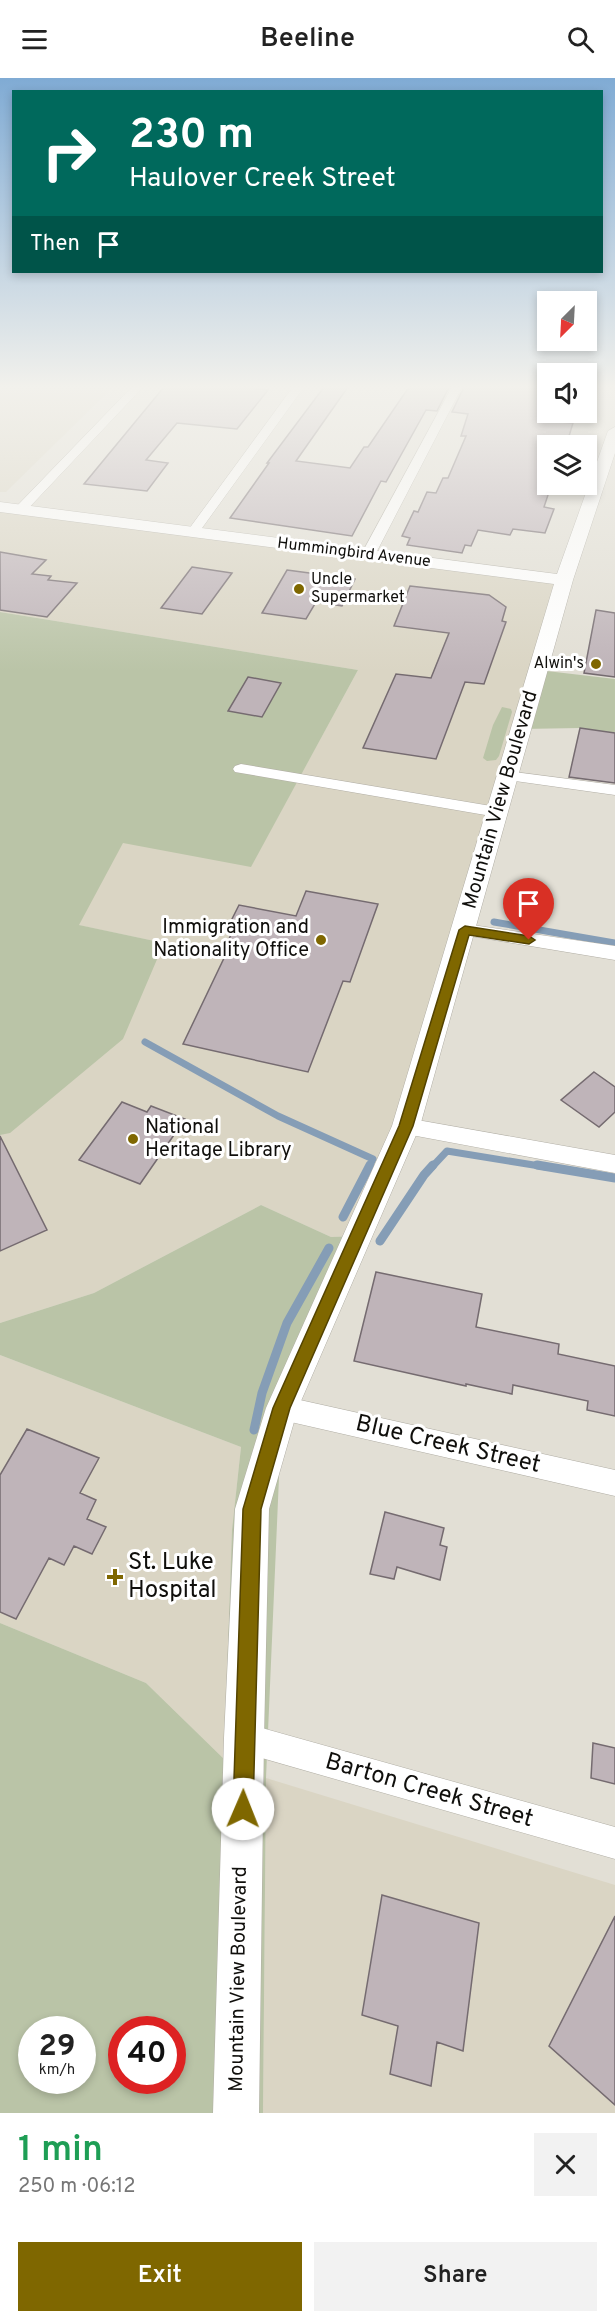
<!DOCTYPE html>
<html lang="en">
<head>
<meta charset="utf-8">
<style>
  :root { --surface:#fff; --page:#f2f2f2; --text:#222; --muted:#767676; --accent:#7f6700 }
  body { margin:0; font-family:Overpass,sans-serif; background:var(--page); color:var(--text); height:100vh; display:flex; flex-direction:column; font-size:22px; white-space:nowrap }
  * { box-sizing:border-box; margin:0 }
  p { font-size:20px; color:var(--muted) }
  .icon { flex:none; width:33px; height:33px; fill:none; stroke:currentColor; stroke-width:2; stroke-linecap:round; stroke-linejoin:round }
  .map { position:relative; height:2035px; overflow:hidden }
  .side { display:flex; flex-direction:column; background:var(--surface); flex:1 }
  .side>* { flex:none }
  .top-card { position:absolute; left:12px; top:12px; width:591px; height:183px; border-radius:0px; box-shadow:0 3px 9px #0003; background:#00695c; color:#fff; overflow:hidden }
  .needle { width:39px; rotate:204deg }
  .controls { position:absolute; left:537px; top:213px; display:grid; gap:12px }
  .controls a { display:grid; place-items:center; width:60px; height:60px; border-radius:0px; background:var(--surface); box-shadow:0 3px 9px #0003; font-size:30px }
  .speed { position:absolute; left:18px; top:1938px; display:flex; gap:12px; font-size:30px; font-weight:700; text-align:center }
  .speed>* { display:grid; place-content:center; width:78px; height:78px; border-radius:50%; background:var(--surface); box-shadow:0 3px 9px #0003; line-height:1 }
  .speed small { font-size:15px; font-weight:400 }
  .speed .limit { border:9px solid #d22; background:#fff; color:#111 }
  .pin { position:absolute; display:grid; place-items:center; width:51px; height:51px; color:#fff; margin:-62px -26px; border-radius:50% 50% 50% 0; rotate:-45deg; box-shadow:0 0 6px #0007 }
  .pin .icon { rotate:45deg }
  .me { position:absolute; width:66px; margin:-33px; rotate:1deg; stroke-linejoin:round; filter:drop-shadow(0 0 4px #0008) }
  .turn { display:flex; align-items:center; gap:21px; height:126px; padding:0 18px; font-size:27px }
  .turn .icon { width:78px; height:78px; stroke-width:2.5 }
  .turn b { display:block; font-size:42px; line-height:51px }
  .then { display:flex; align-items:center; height:57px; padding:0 18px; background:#0003; gap:12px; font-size:22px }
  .round { display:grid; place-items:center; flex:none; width:63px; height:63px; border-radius:0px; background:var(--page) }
  .overview { display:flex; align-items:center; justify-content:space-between; height:102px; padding:0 18px }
  h1 { font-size:36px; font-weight:600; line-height:45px; color:#1e9e55 }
  .cta { display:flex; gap:12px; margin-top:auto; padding:12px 18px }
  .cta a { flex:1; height:69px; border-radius:0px; background:var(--accent); color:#fff; font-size:24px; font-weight:600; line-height:69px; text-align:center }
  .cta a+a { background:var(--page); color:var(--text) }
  header { display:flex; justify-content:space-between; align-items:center; height:78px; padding:0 18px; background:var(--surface); font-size:27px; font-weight:600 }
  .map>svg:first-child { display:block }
</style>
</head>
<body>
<header><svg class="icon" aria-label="menu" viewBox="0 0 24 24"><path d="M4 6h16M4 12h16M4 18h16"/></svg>Beeline<svg class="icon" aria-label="search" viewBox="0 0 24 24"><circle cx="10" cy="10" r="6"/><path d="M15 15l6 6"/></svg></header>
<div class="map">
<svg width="615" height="2035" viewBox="0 0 615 2035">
  <rect width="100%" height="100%" fill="#e2dfd5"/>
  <path fill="#dad5c4" d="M0,309h113l-107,105h-6z
    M0,425l564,77 -55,189 -152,467 -26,1 -70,-32 -167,88 -94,30v-188l10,-3 154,-189 -86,-18 45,-83 128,24 107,-196 -358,-58z
    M0,1277l241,92 -9,83 -8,229 -78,-76 -146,-60z
    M266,1700l349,107v228h-352z"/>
  <path fill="#bac4a7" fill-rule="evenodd" d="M0,534l358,58 -107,197 -128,-24 -44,82 85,18 -41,96 -113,94 -10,2z
    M538,592l77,9v54l-35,-5 -59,1z
    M502,629l9,2 1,3 -13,44 -3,4 -9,1 -4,-3 10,-33z
    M261,1127l70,32 26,-1 -75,172 -16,370 -3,335h-263v-490l146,60 78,76 8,-229 9,-83 -241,-92v-32l94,-30zM32,1952h50v50h-50zM122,1952h50v50h-50z"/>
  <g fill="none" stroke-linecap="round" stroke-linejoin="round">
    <path stroke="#859db6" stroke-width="7" d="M494,844l121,21
      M145,964l133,74 95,43 -4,8
      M432,1089l15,-16 99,16"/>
    <path stroke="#859db6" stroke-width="9" d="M537,1087l78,13
      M343,1139l27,-52
      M380,1163l44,-66 9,-10
      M254,1352l8,-37 25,-70 42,-75"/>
  </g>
  <path fill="#bfb4b9" stroke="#756b70" stroke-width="1.5" d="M164,309h78l26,3 -31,39 -60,-6 -31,37 22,3 -21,28 -63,-7z
    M324,309h24l-52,74 54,7 14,-21h4l41,-60h40l-12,24 -11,-1 -40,72 -5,-1 -29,55 -122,-18 39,-55h-2z
    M464,309h84v34l25,2 -7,23h-18v49l-4,12 10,2 -9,24 -32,-4 -3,6 -32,-5 -7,16 -6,-1 -3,8 -55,-8 3,-7 -8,-2 12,-25 4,1 9,-20 9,1 7,-15h5l18,-42h-5l7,-22 -16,-2z
    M0,474l46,8 -14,14 19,2 -3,4 29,3 -30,34 -47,-7z
    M192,489l40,6 -30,41 -41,-6z
    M287,492l45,6 23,3 -13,27 -26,-4 -10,17 -44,-6z
    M410,508l79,9 17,12 -4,14 4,1 -22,62 -19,-2 -29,77 -73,-11 33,-74 35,4 18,-45 -55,-7z
    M596,532l19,3v64l-31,-4z
    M248,599l33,6 -19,34 -34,-6z
    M580,650l35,5v50l-46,-6z
    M306,813l72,13 -28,78 -7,-1 -35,91 -125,-28 42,-88h-4l14,-30 -6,-1 10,-20 57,11z
    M594,994l21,15v25l-16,15 -38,-27z
    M122,1024l25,10 4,-6 34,13 -45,65 -61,-24z
    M0,1058l47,94 -47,21z
    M376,1194l106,22 -6,33 83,17 -1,10 57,12v50l-28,-6 1,-9 -75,-16 -1,9 -46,-10v2l-112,-25z
    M27,1351l72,29 -19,35 16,7 -9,19 19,8 -14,27 -18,-8 -10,19 -15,-7 -33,61 -16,-7v-137z
    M385,1434l59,16 -4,17 7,2 -7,33 -43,-13 -3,12 -24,-5z
    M593,1665l22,5v36l-24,-6z
    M382,1817l97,28 -16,128 -26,-9 -6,44 -41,-12 8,-48 -36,-11z
    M615,1838v189l-66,-59z"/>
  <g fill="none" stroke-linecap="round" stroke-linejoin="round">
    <g stroke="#b1aea5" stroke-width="1">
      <path id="minor" d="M132,309h11l-119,126h-8l-2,-3 2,-3z
        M293,309h11l-107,148h-8l-2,-3 2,-3z
        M452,309h10l-87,168 -7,4 -5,-1 -2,-3z
        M241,686l256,43 6,1 2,4 -2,4 -6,1 -262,-45 -2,-3 2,-3z
        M507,693l108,14v10l-114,-16 -2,-3z
        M465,846l150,22v14l-157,-26 -2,-4 2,-4z
        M406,1040l209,37v18l-209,-39 -8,-2 -3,-6 3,-6z
        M282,1318l333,74v26l-333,-76 -9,-4 -4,-8 4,-8z
        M244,1645l371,104v32l-371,-106 -11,-4 -4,-11 4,-11z"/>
    </g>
    <g stroke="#b1aea5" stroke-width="1">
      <path id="tertiary" d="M615,349v26l-42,127 -153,546 -122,282 -29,101 -5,229 -5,375h-46l11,-375 11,-229 31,-101 126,-282 162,-542 -554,-72v-10l557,72 51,-143z"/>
    </g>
    <use href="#minor" fill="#fff" fill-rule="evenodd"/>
    <use href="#tertiary" fill="#fff" fill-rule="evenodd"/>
  </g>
  <linearGradient id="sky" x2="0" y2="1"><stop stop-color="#80abd4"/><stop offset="0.52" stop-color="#f2f1ec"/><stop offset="1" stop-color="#f2f1ec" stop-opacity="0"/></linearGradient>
  <rect width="615" height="594" fill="url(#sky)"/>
  <path fill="#7f6700" stroke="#534300" stroke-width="1.5" d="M465,848l64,10 6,4 -6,4 -60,-9 -56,191 -123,282 -29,101 -8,300 -3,7 -7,3 -7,-3 -3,-7 10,-300 30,-101 126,-282 60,-196z"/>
  <g fill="#7f6700" stroke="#fff" stroke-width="2">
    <circle cx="299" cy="511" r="6"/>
    <circle cx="596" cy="586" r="6"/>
    <circle cx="321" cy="862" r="6"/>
    <circle cx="133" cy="1061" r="6"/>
    <path d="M112 1490h6v6h6v6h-6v6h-6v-6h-6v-6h6z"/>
  </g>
  <g text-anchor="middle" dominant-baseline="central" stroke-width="6" stroke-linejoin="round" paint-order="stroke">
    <g font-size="16" fill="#100f0c" stroke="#fff">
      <text transform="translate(354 475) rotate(7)">Hummingbird Avenue</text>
    </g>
    <g font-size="16" fill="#100f0c" stroke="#fff" text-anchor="start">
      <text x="311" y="502">Uncle<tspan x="311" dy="18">Supermarket</tspan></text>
      <text x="584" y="586" text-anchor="end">Alwin's</text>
    </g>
    <g font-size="20" fill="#100f0c" stroke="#fff">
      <text transform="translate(501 722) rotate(-74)">Mountain View Boulevard</text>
      <text transform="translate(239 1901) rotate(-89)">Mountain View Boulevard</text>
    </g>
    <g font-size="20" fill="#100f0c" stroke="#fff" text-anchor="end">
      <text x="309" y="850">Immigration and<tspan x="309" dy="23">Nationality Office</tspan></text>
      <text x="145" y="1050" text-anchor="start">National<tspan x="145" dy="23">Heritage Library</tspan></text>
    </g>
    <g font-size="24" fill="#100f0c" stroke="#fff">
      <text transform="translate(448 1367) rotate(13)">Blue Creek Street</text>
      <text transform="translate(429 1713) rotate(16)">Barton Creek Street</text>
    </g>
    <g font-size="24" fill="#100f0c" stroke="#fff" text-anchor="start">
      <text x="128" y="1485">St. Luke<tspan x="128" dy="28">Hospital</tspan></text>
    </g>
  </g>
</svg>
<div class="controls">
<a><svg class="needle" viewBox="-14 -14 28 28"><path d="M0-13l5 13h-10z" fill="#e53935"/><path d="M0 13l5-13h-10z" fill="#767676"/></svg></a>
<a><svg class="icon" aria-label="sound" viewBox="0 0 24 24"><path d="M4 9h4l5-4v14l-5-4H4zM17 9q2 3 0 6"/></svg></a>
<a><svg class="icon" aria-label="layers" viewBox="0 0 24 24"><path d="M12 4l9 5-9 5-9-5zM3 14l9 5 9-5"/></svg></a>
</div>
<div class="speed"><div>29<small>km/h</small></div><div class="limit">40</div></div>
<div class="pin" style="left:529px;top:862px;background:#d93025"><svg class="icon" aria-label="arrive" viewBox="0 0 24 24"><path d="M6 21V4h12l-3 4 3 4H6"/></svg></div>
<svg class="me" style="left:243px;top:1731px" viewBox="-20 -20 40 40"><circle r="19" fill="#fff"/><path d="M0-13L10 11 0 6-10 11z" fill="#7f6700"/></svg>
<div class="top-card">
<div class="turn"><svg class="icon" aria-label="right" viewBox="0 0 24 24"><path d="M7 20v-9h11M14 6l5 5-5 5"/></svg><div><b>230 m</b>Haulover Creek Street</div></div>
<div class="then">Then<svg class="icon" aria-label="arrive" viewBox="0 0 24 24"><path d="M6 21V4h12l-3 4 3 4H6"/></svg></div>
</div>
</div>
<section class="side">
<div class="overview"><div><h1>1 min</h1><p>250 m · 06:12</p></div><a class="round"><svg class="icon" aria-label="close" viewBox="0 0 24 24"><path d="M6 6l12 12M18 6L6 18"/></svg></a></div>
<div class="cta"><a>Exit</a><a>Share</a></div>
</section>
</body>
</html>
